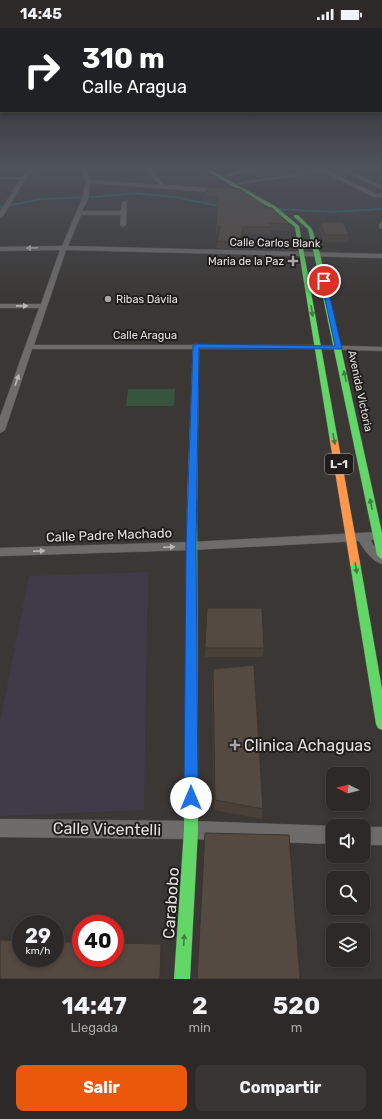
<!DOCTYPE html>
<html lang="es">
<head>
<meta charset="utf-8">
<style>
  :root { --surface:#2c2928; --page:#383534; --text:#f1f3f6; --muted:#a6a6a8; --line:#484545; --accent:#ea580c }
  body { margin:0; font-family:Rubik,sans-serif; background:var(--page); color:var(--text); height:100vh; display:flex; flex-direction:column; font-size:15px; white-space:nowrap }
  * { box-sizing:border-box; margin:0 }
  p { font-size:13px; color:var(--muted) }
  .icon { flex:none; width:22px; height:22px; fill:none; stroke:currentColor; stroke-width:2; stroke-linecap:round; stroke-linejoin:round }
  .map { position:relative; height:951px; overflow:hidden }
  .details { display:flex; flex-direction:column; background:var(--surface); flex:1 }
  .details>* { flex:none }
  .top-card { position:absolute; left:0px; top:0px; width:382px; height:84px; box-shadow:0 2px 6px #0003,0 0 0 1px var(--line); background:#202124; color:#fff; overflow:hidden }
  .needle { width:26px; rotate:276deg }
  .controls { position:absolute; left:326px; top:739px; display:grid; gap:8px }
  .controls a { display:grid; place-items:center; width:44px; height:44px; border-radius:8px; background:var(--surface); box-shadow:0 2px 6px #0003,0 0 0 1px var(--line); font-size:20px }
  .speed { position:absolute; left:12px; top:887px; display:flex; gap:8px; font-size:20px; font-weight:700; text-align:center }
  .speed>* { display:grid; place-content:center; width:52px; height:52px; border-radius:50%; background:var(--surface); box-shadow:0 2px 6px #0003,0 0 0 1px var(--line); line-height:1 }
  .speed small { font-size:10px; font-weight:400 }
  .speed .limit { border:6px solid #d22; background:#fff; color:#111 }
  .pin { position:absolute; display:grid; place-items:center; width:34px; height:34px; color:#fff; margin:-17px; border:2px solid #fff; border-radius:50%; box-shadow:0 1px 4px #0007 }
  .me { position:absolute; width:44px; margin:-22px; rotate:0deg; stroke-linejoin:round; filter:drop-shadow(0 0 3px #0008) }
  .turn { display:flex; align-items:center; gap:14px; height:84px; padding:0 16px; font-size:18px }
  .turn .icon { width:52px; height:52px; stroke-width:2.5 }
  .turn b { display:block; font-size:28px; line-height:34px }
  .eta { display:flex; justify-content:space-evenly; align-items:center; height:68px; text-align:center }
  .eta b { font-size:24px; font-weight:700; line-height:28px }
  .button { display:flex; gap:8px; margin-top:auto; padding:8px 16px }
  .button a { flex:1; height:46px; border-radius:8px; background:var(--accent); color:#fff; font-size:16px; font-weight:700; line-height:46px; text-align:center }
  .button a+a { background:var(--page); color:var(--text) }
  .status { display:flex; justify-content:space-between; align-items:center; height:28px; padding:0 20px; background:var(--surface); direction:ltr }
  .status svg { height:11px; fill:currentColor }
  .map>svg:first-child { display:block }
</style>
</head>
<body>
<div class="status"><b>14:45</b><svg viewBox="0 0 49 12"><path d="M0 12V9h3v3zM5 12V6h3v6zM10 12V3h3v9zM15 12V0h3v12zM26 1h20v11H26zM47 4h2v5h-2z"/></svg></div>
<div class="map">
<svg width="382" height="951" viewBox="0 0 382 951">
  <rect width="100%" height="100%" fill="#3a3735"/>
  <path fill="#413a49" d="M148,544l-4,238 -144,6v-93l29,-147z"/>
  <path fill="#37543e" d="M128,361h47l-1,17h-48z"/>
  <g fill="none" stroke-linecap="round" stroke-linejoin="round">
    <path stroke="#1d6c85" stroke-width="2" d="M0,179l42,-8 54,-2 38,-4 40,4 47,9
      M276,181l56,3 50,-3"/>
    <g stroke="#585554" stroke-width="3">
      <path id="lane" d="M227,148l9,-3 39,-5"/>
    </g>
    <g stroke="#585554" stroke-width="1">
      <path id="street" d="M32,140h4l-11,11 -22,37 -3,2v-6l20,-33h-20v-2h22z
        M81,140h4l5,12 69,5 -14,-17h4l15,17 57,4 3,2 -3,2 -131,-10 -2,16 -6,12h39l1,-9 5,-1 -1,24 -3,2 -3,-2 1,-10h-40l-13,31 314,8v4l-316,-8 -32,95h284l64,2v4l-64,-2h-286l-27,81 -5,3v-16l39,-109h-39v-4h41l19,-54 -60,1v-4l62,-1 20,-47 4,-18z
        M316,140h5l56,26 5,-1v4h-8l-50,-25 -85,12 -2,-1 82,-13z
        M338,140h5l39,18v3z
        M382,194v7l-3,-2v-3z
        M378,504l4,1v6l-11,1 2,5 9,8v11c-10,-3 -18,-14 -23,-23l-168,9 -191,6v-8l191,-6z
        M0,791l191,2 142,5v18l-142,-5 -191,-2z
        M363,799h19v18h-19z"/>
    </g>
    <g stroke="#585554" stroke-width="1">
      <path id="fast" d="M202,140h4l69,38 24,20 39,215 -1,2h-6l-1,-2 -35,-214 -24,-19z
        M294,187h4l14,14 8,25 62,279v26l-3,-2 -2,-2 -63,-301 -6,-25 -14,-12z
        M192,476l5,3 1,323 -8,149h-16l10,-149 3,-323z
        M355,531l4,1 1,3 22,126v41l-4,-2 -2,-4 -26,-161 1,-3z"/>
    </g>
    <g stroke="#585554" stroke-width="1">
      <path id="slow" d="M196,316l3,2 -2,161 -5,3 -5,-3 6,-161z
        M331,411h6l1,2 22,122 -1,3h-8l-1,-3 -20,-122z"/>
    </g>
    <use href="#lane" stroke="#6e6c6b" stroke-width="2.5"/>
    <use href="#street" fill="#6e6c6b" fill-rule="evenodd"/>
    <use href="#fast" fill="#63d668" fill-rule="evenodd"/>
    <use href="#slow" fill="#ff974d" fill-rule="evenodd"/>
  </g>
  <path fill="#494038" d="M165,140h24v1l-20,2z
    M209,159l80,37 -1,7 -18,-1v4l-27,-1 -4,16 -23,-1 1,-7 1,-8h-2l1,-30 -14,-1v-6z
    M320,194l29,13 -1,7h-24l-5,-14z
    M207,580l57,40 -1,9h-58z
    M213,641l50,140 -1,10 -48,-9 -2,-130z"/>
  <path fill="#3c342e" d="M169,140h20v1l-20,2z
    M237,140h18l-18,2z
    M243,199v6l-4,16 1,-7z
    M161,916l1,9 -1,26h-1z"/>
  <path fill="#554a41" stroke="#3c342e" d="M209,159l32,2 26,19h5l17,16 -20,-1 2,4h-28l-3,15 -23,-1 3,-15h-4l2,-29 -15,-1z
    M320,194h23l6,13h-24z
    M207,580h55l2,40h-59z
    M254,637l9,144 -48,-9 -2,-131z
    M205,805l84,2 11,144h-103z
    M0,912l21,1v17h34v-16h26v16h34v-15l46,1 -1,35h-160z"/>
  <defs><path id="oneway-solid" d="M-6-.8H1V-3.2L6.5 0L1 3.2V.8H-6Z"/></defs>
  <g fill="#bab7b6">
    <use href="#oneway-solid" transform="translate(32 220) rotate(178)"/>
    <use href="#oneway-solid" transform="translate(22 278) rotate(1)"/>
    <use href="#oneway-solid" transform="translate(17 352) rotate(-71)"/>
    <use href="#oneway-solid" transform="translate(169 519) rotate(-2)"/>
    <use href="#oneway-solid" transform="translate(39 523) rotate(-2)"/>
  </g>
  <g fill="#427a42">
    <use href="#oneway-solid" transform="translate(312 283) rotate(81)"/>
    <use href="#oneway-solid" transform="translate(345 348) rotate(-102)"/>
    <use href="#oneway-solid" transform="translate(334 411) rotate(80)"/>
    <use href="#oneway-solid" transform="translate(371 476) rotate(-102)"/>
    <use href="#oneway-solid" transform="translate(356 540) rotate(81)"/>
    <use href="#oneway-solid" transform="translate(184 912) rotate(-86)"/>
  </g>
  <linearGradient id="sky" x2="0" y2="1"><stop stop-color="#201e1d"/><stop offset="0.51" stop-color="#4f535c"/><stop offset="1" stop-color="#4f535c" stop-opacity="0"/></linearGradient>
  <rect width="382" height="273" fill="url(#sky)"/>
  <path fill="#1a73e8" stroke="#114b97" d="M324,251l2,2 16,67 -1,1 -142,-1 -3,198 2,252 -2,5 -5,2 -5,-2 -2,-5 2,-252 7,-200 3,-2 139,2 -14,-65z"/>
  <g fill="#a8a5a4" stroke="#201e1d" stroke-width="1.5">
    <path d="M291 227h4v4h4v4h-4v4h-4v-4h-4v-4h4z"/>
    <circle cx="108" cy="271" r="4"/>
    <path d="M233 711h4v4h4v4h-4v4h-4v-4h-4v-4h4z"/>
  </g>
  <g text-anchor="middle" dominant-baseline="central" stroke-width="4" stroke-linejoin="round" paint-order="stroke">
    <g font-size="11" fill="#e3e0df" stroke="#201e1d">
      <text transform="translate(275 215) rotate(1)">Calle Carlos Blank</text>
      <text x="145" y="307">Calle Aragua</text>
      <text transform="translate(360 363) rotate(78)">Avenida Victoria</text>
    </g>
    <g font-size="11" fill="#e3e0df" stroke="#201e1d" text-anchor="end">
      <text x="284" y="233">Maria de la Paz</text>
      <text x="116" y="271" text-anchor="start">Ribas Dávila</text>
    </g>
    <rect fill="#201e1d" stroke="#a8a6a5" stroke-width="1" x="325" y="426" width="28" height="20" rx="3"/>
    <g font-size="12" font-weight="bold" fill="#e3e0df">
      <text x="339" y="436">L-1</text>
    </g>
    <g font-size="13" fill="#e3e0df" stroke="#201e1d">
      <text transform="translate(109 507) rotate(-2)">Calle Padre Machado</text>
    </g>
    <g font-size="16" fill="#e3e0df" stroke="#201e1d" text-anchor="start">
      <text x="244" y="717">Clinica Achaguas</text>
    </g>
    <g font-size="16" fill="#e3e0df" stroke="#201e1d">
      <text transform="translate(107 801) rotate(1)">Calle Vicentelli</text>
      <text transform="translate(171 875) rotate(-86)">Carabobo</text>
    </g>
  </g>
</svg>
<div class="controls">
<a><svg class="needle" viewBox="-14 -14 28 28"><path d="M0-13l5 13h-10z" fill="#e53935"/><path d="M0 13l5-13h-10z" fill="#a6a6a8"/></svg></a>
<a><svg class="icon" aria-label="sound" viewBox="0 0 24 24"><path d="M4 9h4l5-4v14l-5-4H4zM17 9q2 3 0 6"/></svg></a>
<a><svg class="icon" aria-label="search" viewBox="0 0 24 24"><circle cx="10" cy="10" r="6"/><path d="M15 15l6 6"/></svg></a>
<a><svg class="icon" aria-label="layers" viewBox="0 0 24 24"><path d="M12 4l9 5-9 5-9-5zM3 14l9 5 9-5"/></svg></a>
</div>
<div class="speed"><div>29<small>km/h</small></div><div class="limit">40</div></div>
<div class="pin" style="left:324px;top:253px;background:#d93025"><svg class="icon" aria-label="arrive" viewBox="0 0 24 24"><path d="M6 21V4h12l-3 4 3 4H6"/></svg></div>
<svg class="me" style="left:191px;top:770px" viewBox="-20 -20 40 40"><circle r="19" fill="#fff"/><path d="M0-13L10 11 0 6-10 11z" fill="#1a73e8"/></svg>
<div class="top-card">
<div class="turn"><svg class="icon" aria-label="right" viewBox="0 0 24 24"><path d="M7 20v-9h11M14 6l5 5-5 5"/></svg><div><b>310 m</b>Calle Aragua</div></div>
</div>
</div>
<section class="details">
<div class="eta">
<div><b>14:47</b><p>Llegada</p></div>
<div><b>2</b><p>min</p></div>
<div><b>520</b><p>m</p></div>
</div>
<div class="button"><a>Salir</a><a>Compartir</a></div>
</section>
</body>
</html>
